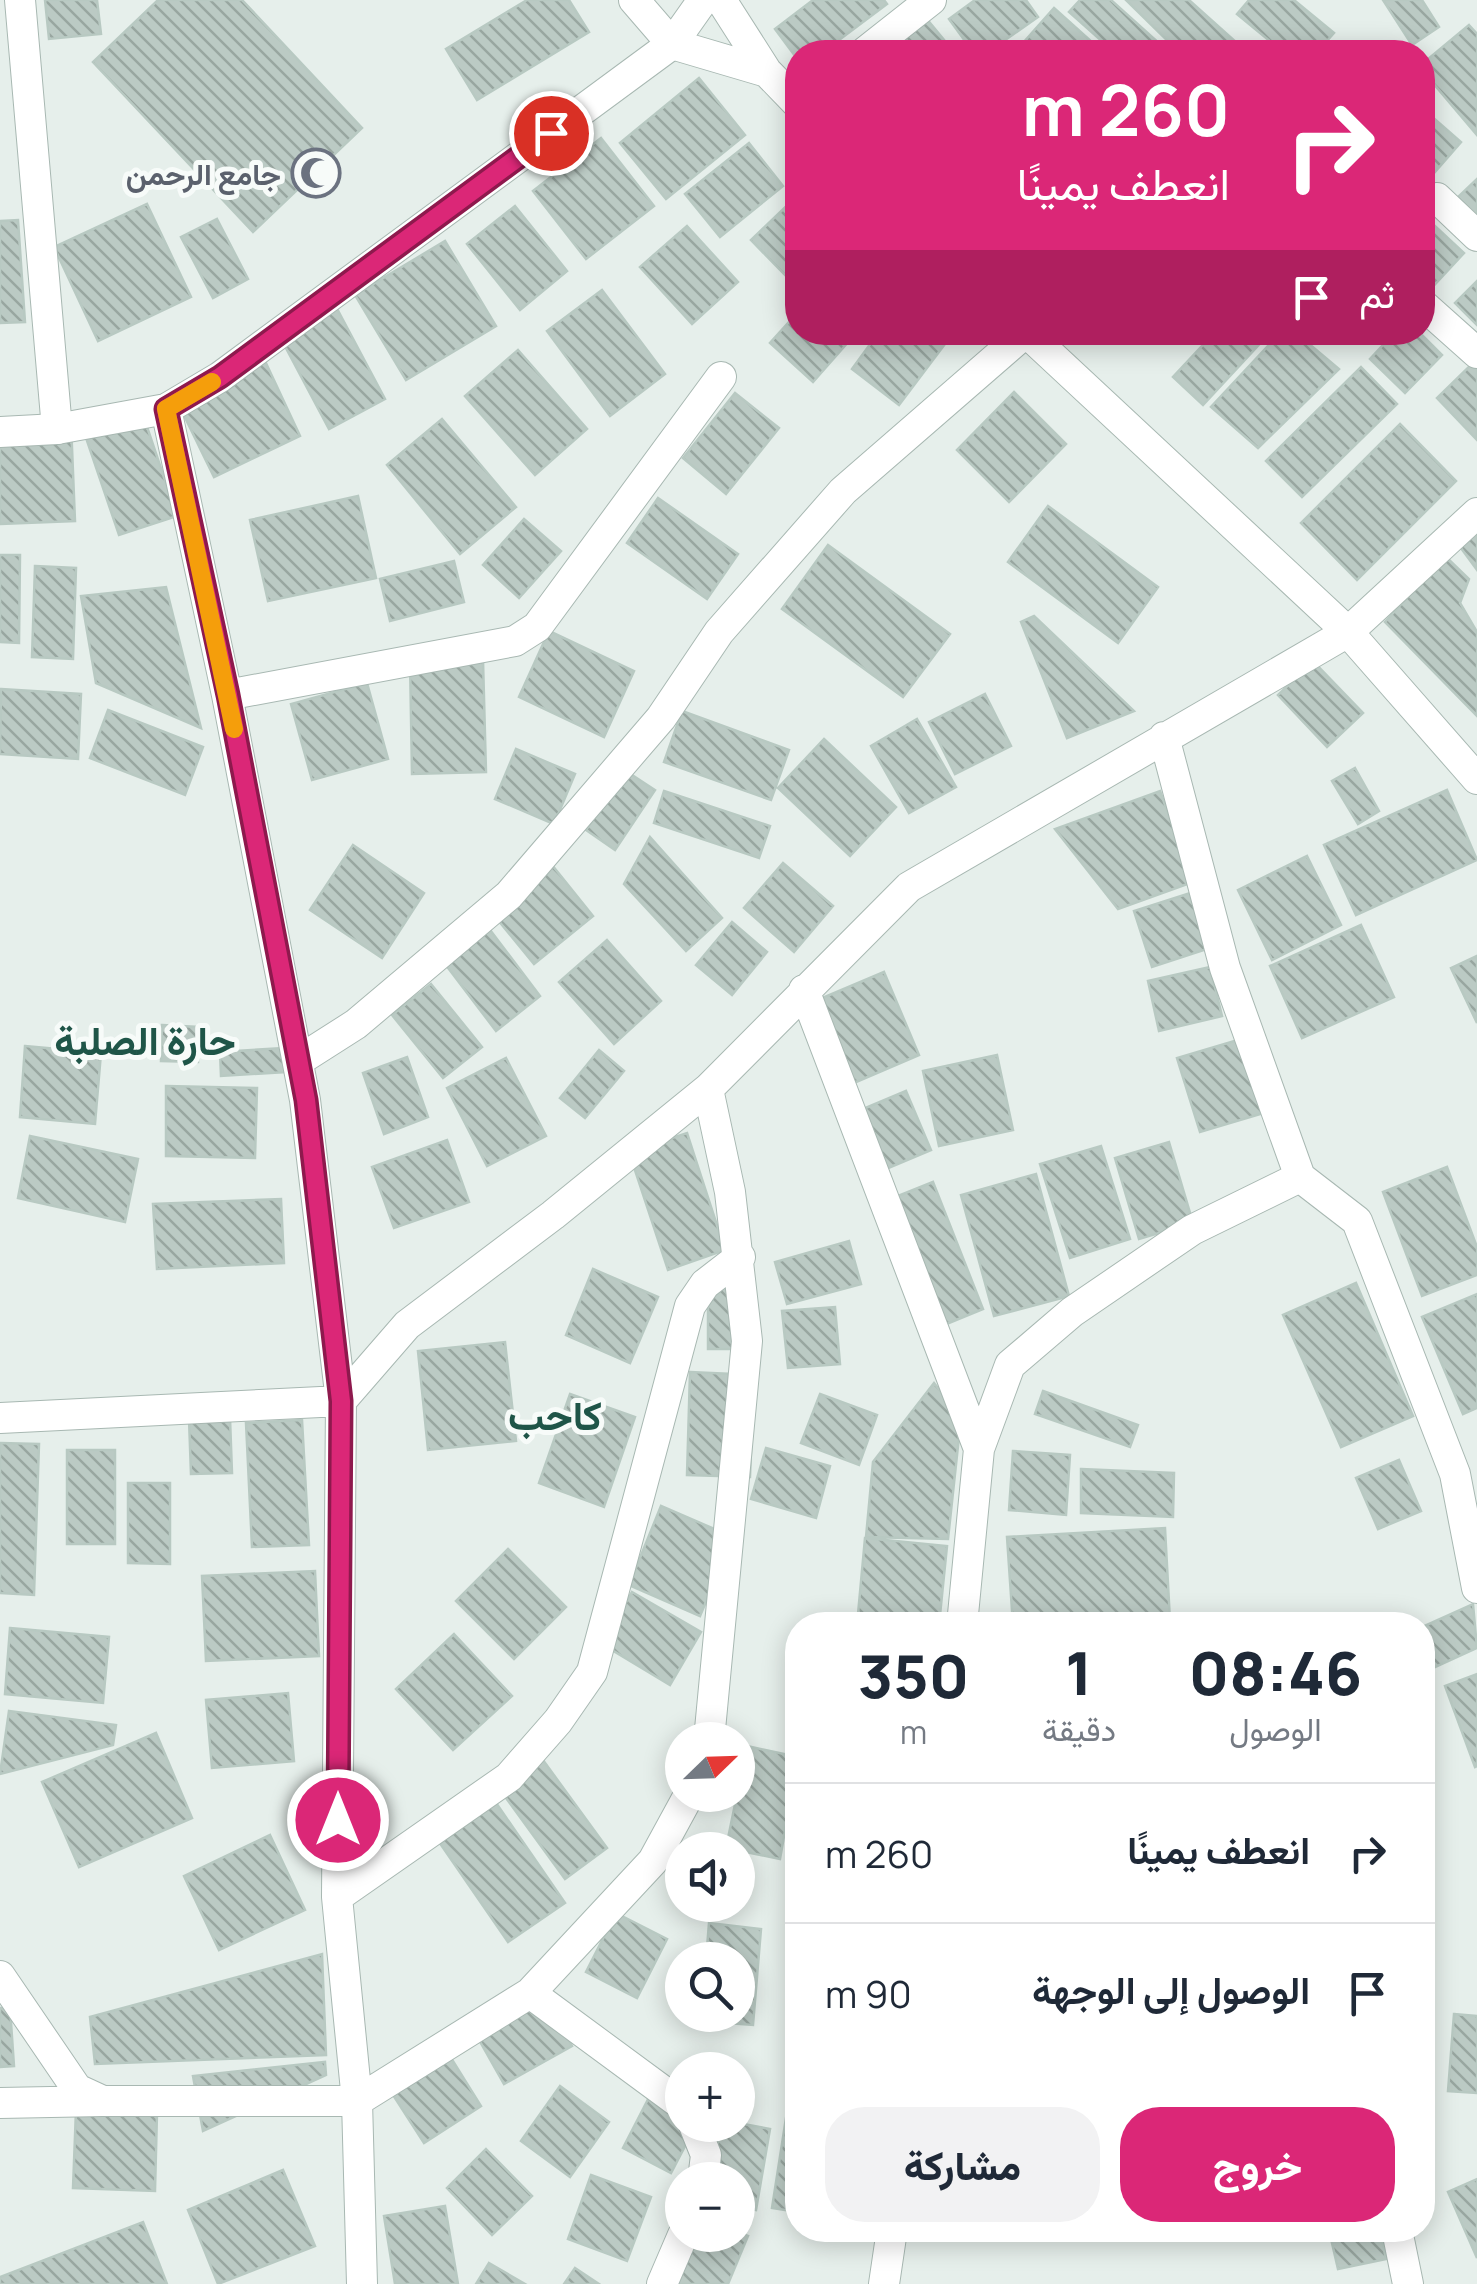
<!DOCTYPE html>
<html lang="ar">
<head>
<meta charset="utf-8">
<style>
  :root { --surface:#fff; --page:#f2f2f3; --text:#1f2937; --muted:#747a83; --line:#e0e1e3; --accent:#db2777 }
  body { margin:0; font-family:Manrope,Vazirmatn,sans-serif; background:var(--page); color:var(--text); direction:rtl; height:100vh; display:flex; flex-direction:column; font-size:38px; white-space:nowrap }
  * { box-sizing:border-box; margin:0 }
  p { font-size:32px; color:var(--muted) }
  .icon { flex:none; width:55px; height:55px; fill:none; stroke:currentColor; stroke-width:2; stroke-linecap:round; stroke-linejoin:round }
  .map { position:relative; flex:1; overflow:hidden; direction:ltr }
  .details { position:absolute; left:785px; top:1612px; width:650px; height:630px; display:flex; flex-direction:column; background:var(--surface); border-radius:40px; box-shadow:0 5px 25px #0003; direction:rtl }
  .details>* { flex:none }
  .guide { position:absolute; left:785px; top:40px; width:650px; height:305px; border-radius:40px; box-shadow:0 5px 25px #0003; direction:rtl; background:#db2777; color:#fff; overflow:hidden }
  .needle { width:65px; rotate:67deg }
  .fabs { position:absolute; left:665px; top:1722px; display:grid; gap:20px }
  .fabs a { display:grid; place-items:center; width:90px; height:90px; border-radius:50%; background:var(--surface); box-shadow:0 5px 25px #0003; font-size:50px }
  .pin { position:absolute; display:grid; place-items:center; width:85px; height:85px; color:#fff; margin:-42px; border:5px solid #fff; border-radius:50%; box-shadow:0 2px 10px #0007 }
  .me { position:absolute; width:110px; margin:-55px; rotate:0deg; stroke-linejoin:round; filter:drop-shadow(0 0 8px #0008) }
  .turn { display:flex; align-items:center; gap:35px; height:210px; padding:0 40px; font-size:45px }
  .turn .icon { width:130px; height:130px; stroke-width:2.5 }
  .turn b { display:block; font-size:70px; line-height:85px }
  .then { display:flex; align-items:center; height:95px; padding:0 40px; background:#0003; gap:20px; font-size:38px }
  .eta { display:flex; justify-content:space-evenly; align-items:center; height:170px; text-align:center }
  .eta b { font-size:60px; font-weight:800; line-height:70px }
  .action { display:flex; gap:20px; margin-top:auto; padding:20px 40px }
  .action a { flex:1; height:115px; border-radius:40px; background:var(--accent); color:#fff; font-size:40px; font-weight:800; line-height:115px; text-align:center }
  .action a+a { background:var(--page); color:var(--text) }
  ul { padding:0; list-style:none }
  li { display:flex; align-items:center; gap:30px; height:140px; padding:0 40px; border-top:2px solid var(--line) }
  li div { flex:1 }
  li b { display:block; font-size:38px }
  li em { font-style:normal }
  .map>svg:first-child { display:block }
</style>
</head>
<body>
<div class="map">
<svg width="1477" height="2284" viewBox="0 0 1477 2284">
  <defs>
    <pattern id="building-back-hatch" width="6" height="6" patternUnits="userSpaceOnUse" patternTransform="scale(2.5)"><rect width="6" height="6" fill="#bbcac4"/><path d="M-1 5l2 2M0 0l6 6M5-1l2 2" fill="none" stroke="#98a6a0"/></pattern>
  </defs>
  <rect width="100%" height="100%" fill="#e6efeb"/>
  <path fill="url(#building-back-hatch)" stroke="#b8c9c2" stroke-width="2.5" d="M45,0h52l4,34 -52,5z
    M158,0h84l120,128 -109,104 -160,-170z
    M527,0h42l20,32 -112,68 -31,-51z
    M813,0h71l3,4 -64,48h-25v8l-23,-31z
    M975,0h51l12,17 -50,35h-15l-24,-33z
    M1080,0h31l49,44 -7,8h-39l-45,-40z
    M1126,0h63l58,52h-68z
    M1249,0h45l40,33 -17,19h-34l-46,-38z
    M1383,0h39l17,27 -27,18z
    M1054,8l49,44h-88z
    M926,18l28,34h-69z
    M1469,25l8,9v101l-55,-65v-6z
    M699,78l46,57 -79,64 -46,-56z
    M1422,108l39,34 -33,38 -6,-5z
    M601,138l53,68 -68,53 -53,-68z
    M749,143l34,43 -63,51 -35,-43z
    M1477,179v40l-20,-21z
    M798,195v74l-10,9 -37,-38z
    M147,204l44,93 -93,44 -44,-94z
    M515,206l52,65 -47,39 -53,-66z
    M1422,214l42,39 -39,42 -3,-2z
    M217,219l31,60 -35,19 -32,-61z
    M18,220l7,102 -25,1v-102z
    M687,226l51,56 -46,42 -52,-57z
    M445,241l51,85 -90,54 -51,-85z
    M1477,281v44l-22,-22z
    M602,290l63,84 -55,42 -63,-85z
    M334,303l51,96 -56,30 -51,-96z
    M798,312v20h59l-44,50 -43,-39z
    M879,332h75l-55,73 -47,-36z
    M1215,332h48l4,4 -64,69 -30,-28z
    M1281,332h14l44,37 -81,79 -47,-41z
    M1395,332h24l23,23 -37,38 -35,-34z
    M518,350l69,79 -52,46 -70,-79z
    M1477,359v81l-40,-42z
    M265,361l35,75 -86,41 -36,-74z
    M1361,367l36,37 -95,93 -36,-36z
    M1014,392l52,52 -57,58 -52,-52z
    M735,393l44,35 -53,66 -43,-36z
    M139,403l38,113 -58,19 -38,-112z
    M442,419l74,88 -56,47 -73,-89z
    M71,423l4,98 -75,3v-98z
    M1400,424l56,57 -99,99 -56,-57z
    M358,496l18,82 -108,23 -18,-81z
    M658,498l80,56 -31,45 -80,-56z
    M1048,506l110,81 -40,56 -110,-81z
    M524,519l37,32 -42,47 -36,-33z
    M1477,530v40l-19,-26z
    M828,545l122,89 -47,63 -121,-88z
    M0,555h20l-1,88 -19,-1z
    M1445,556l24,23 -9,24 17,29v84l-92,-94z
    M454,561l10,41 -74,19 -10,-42z
    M35,566l41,2 -3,91 -41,-2z
    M166,587l35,141 -105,-45 -15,-87z
    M1034,616l100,95 -67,27 -46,-116z
    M549,631l85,40 -30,66 -85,-40z
    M483,660l3,112 -74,2 -2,-113z
    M1313,661l50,52 -36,34 -49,-52z
    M367,683l21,76 -76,21 -21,-76z
    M1,689l80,5 -3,65 -78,-5z
    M985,694l26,52 -56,28 -26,-52z
    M108,710l95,37 -18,48 -95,-37z
    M682,711l107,39 -18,50 -107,-38z
    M917,719l39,68 -47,26 -38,-67z
    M824,739l72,68 -46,49 -72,-68z
    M516,749l59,25 -21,50 -59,-25z
    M1355,768l24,43 -21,13 -26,-43z
    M626,771l29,19 -40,60 -29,-20z
    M1447,790l30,70 -121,55 -32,-70z
    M664,791l106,35 -11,32 -105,-35z
    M1160,791l33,91 -75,27 -63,-80z
    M650,837l72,81 -36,33 -62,-67z
    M353,845l71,48 -42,65 -72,-48z
    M1307,856l34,69 -69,35 -34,-70z
    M783,863l50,43 -39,46 -50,-44z
    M552,865l41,51 -59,48 -41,-50z
    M1190,893l17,56 -55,18 -18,-56z
    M481,918l59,78 -44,35 -60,-79z
    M732,922l35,30 -35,43 -36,-30z
    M1361,925l33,72 -92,41 -32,-72z
    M607,940l54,61 -47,43 -55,-62z
    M1477,956v67l-26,-55z
    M1210,967l12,49 -63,15 -11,-50z
    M884,972l35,83 -70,30 -36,-83z
    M431,984l51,63 -39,31 -51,-63z
    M162,1025l37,2 -1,35 -37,-1z
    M1241,1039l23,74 -64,19 -23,-74z
    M25,1046l76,7 -6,71 -75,-7z
    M283,1048l3,24 -65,4 -1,-24z
    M599,1050l25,21 -39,47 -25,-20z
    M997,1055l16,75 -74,16 -16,-75z
    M407,1057l21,60 -44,17 -21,-61z
    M506,1058l40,78 -59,30 -40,-78z
    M166,1086l91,2 -2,70 -89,-2z
    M906,1091l25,59 -50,21 -25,-59z
    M687,1133l38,117 -57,20 -39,-118z
    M30,1136l108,23 -13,63 -107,-24z
    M447,1140l22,62 -75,26 -22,-61z
    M1169,1142l24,81 -54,16 -24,-81z
    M1101,1146l29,93 -60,19 -30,-94z
    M1447,1167l30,80v28l-55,21 -39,-104z
    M1036,1174l33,122 -75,20 -33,-121z
    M933,1182l50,127 -44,18 -51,-127z
    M281,1199l3,64 -127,6 -4,-65z
    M849,1241l12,43 -74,20 -12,-42z
    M593,1269l65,28 -28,66 -64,-28z
    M1356,1283l57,133 -72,31 -58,-132z
    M708,1284h34l-1,65h-33z
    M1477,1294v114l-14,6 -41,-97z
    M835,1307l5,57 -52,4 -6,-57z
    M505,1342l11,99 -88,9 -10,-99z
    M690,1372l64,3 -4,102 -63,-2z
    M934,1383l27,35 -13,121 -82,-2 7,-75z
    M1043,1391l95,34 -8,22 -95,-33z
    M570,1394l65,23 -31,90 -65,-24z
    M820,1394l57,21 -18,50 -58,-22z
    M230,1418l2,55 -41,1 -2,-55z
    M302,1420l7,125 -57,2 -6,-124z
    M0,1443l39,1 -5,151 -34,-2z
    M766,1448l64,18 -14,52 -65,-19z
    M67,1450h48v94h-48z
    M1013,1451l57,4 -4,60 -57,-5z
    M1399,1460l22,51 -43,18 -22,-51z
    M1081,1469l93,4 -1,44 -92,-4z
    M128,1483h42v81l-42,-1z
    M661,1506l72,31 -33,79 -71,-31z
    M1165,1528l5,93 -157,4 -6,-88z
    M865,1538l82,8 -8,79h-82z
    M508,1549l58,58 -52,52 -58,-58z
    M315,1571l4,85 -113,5 -4,-85z
    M632,1592l69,40 -31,53 -68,-41z
    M1473,1604l4,44 -55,25v-46z
    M10,1628l99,9 -6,66 -98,-9z
    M454,1634l58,62 -59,54 -57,-61z
    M1477,1674v92l-2,1 -30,-81z
    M288,1693l6,68 -82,7 -6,-68z
    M9,1711l107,14 -3,20 -113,29z
    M156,1733l36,85 -113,49 -37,-85z
    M747,1746l51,11 -18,102 -54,-11z
    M540,1756l67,92 -42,31 -67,-92z
    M492,1797l73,106 -57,39 -73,-106z
    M270,1835l35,75 -86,40 -35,-74z
    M616,1913l51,26 -30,59 -51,-26z
    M709,1923l52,6 -8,96 -53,-4 1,-6h37v-55h-32z
    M322,1954l4,101 -231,9 -5,-47z
    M546,2000l26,46 -68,38 -26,-46z
    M0,2008h10l4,58 -14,1z
    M1454,2014l23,2v77l-29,-2z
    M798,2041v171l-26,-4z
    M451,2058l30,48 -57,37 -31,-48z
    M325,2062l1,13 -123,56 -10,-55z
    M660,2076l36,49 -25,48 -48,-25z
    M560,2086l49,36 -39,55 -49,-36z
    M76,2110l81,3 -2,78 -82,-3z
    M738,2123l32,6 -14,81 -18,-3v-27h-27l10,-55z
    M486,2149l46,47 -40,39 -45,-47z
    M283,2170l32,76 -97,38 -30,-74z
    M591,2175l60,22 -24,64 -59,-22z
    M1477,2179v79l-29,-66z
    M445,2206l13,78h-63l-11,-68z
    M143,2222l24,62h-167v-7z
    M1329,2230h51l6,29 -48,10z
    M738,2232l10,4 -20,48h-54l15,-49z
    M489,2263l36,21h-49z
    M575,2268l24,16h-35z"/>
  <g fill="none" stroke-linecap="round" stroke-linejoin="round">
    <g stroke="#a8b8b2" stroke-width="32">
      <path id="minor" d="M20,0l37,429
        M721,0l46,72 31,32
        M672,44l95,28
        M865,52l66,-52
        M1437,198l40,38
        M1422,304l55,49
        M1026,332l322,300 129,147
        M166,409l61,286 78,405 36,301 -4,496 20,204 5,183
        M227,695l288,-54 22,-14 184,-250
        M1164,737l61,231 75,209 57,44 98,253 22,114
        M804,990l175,459
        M298,1061l58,-37 153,-129 152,-177 58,-86 124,-141 183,-159
        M708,1089l22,103 17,149 -38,399
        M0,1418l341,-17 66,-76 146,-110 155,-126 201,-202 439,-255 129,-119
        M962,1625l17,-176 31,-84 62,-53 120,-82 108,-53
        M337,1897l172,-120 49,-56 34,-49 98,-366 15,-22 35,-27
        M0,1976l77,113 26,12h254l173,-108 123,-132 36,-66
        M530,1993l152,112
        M0,2103l102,-2
        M694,2125l12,30 -3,25
        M1397,2230l11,54
        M662,2284l21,-49
        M884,2284l8,-54"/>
    </g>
    <g stroke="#a8b8b2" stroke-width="32">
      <path id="tertiary" d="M634,0l38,44
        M0,432l57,-3 109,-20 54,-32 452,-333 31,-44"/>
    </g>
    <use href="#minor" stroke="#fff" stroke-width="30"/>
    <use href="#tertiary" stroke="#fff" stroke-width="30"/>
  </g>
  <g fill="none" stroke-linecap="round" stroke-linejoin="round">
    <g stroke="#8e194d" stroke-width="25">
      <path id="route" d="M338,1820l3,-419 -35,-301 -78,-405 -62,-286 54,-32 331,-244"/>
    </g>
    <use href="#route" stroke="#db2777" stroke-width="18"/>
    <path stroke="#f59e0b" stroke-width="18" d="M212,382l-46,27 68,320"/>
  </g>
  <defs>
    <g id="mosque-ring" transform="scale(2.5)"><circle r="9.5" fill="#f7fbf9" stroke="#6b7280" stroke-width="1.5"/><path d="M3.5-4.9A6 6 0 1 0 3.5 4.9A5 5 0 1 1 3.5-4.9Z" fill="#6b7280"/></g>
  </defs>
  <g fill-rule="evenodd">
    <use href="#mosque-ring" x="316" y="173"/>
  </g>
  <g text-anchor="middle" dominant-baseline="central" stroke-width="10" stroke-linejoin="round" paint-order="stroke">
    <g font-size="30" font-weight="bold" fill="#5b616d" stroke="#f7fbf9" text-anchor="end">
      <text x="281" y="173">جامع الرحمن</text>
    </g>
    <g font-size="40" font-weight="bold" fill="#1f5548" stroke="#f7fbf9">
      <text x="145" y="1039">حارة الصلبة</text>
      <text x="555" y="1414">كاحب</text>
    </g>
  </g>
</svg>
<div class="fabs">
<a><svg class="needle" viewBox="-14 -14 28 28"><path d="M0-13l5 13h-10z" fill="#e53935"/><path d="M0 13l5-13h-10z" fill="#747a83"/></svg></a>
<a><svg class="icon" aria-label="sound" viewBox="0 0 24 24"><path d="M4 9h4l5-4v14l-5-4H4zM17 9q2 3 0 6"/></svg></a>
<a><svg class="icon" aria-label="search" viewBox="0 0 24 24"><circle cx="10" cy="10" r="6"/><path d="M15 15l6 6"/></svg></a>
<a>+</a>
<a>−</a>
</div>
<div class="pin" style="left:551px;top:133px;background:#d93025"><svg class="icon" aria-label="arrive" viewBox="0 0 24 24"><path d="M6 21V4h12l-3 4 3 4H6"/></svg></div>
<svg class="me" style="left:338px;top:1820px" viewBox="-20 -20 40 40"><circle r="17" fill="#db2777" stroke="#fff" stroke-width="3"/><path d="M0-11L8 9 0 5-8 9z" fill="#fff"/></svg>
<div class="guide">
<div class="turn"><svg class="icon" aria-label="right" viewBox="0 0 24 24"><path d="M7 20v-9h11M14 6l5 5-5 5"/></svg><div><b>260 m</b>انعطف يمينًا</div></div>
<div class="then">ثم<svg class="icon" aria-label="arrive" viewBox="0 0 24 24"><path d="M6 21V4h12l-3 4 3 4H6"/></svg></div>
</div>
<section class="details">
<div class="eta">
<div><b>08:46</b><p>الوصول</p></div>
<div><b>1</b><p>دقيقة</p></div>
<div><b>350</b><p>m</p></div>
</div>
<ul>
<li><svg class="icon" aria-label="right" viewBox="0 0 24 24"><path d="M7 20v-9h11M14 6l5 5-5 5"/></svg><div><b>انعطف يمينًا</b></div><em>260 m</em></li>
<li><svg class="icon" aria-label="arrive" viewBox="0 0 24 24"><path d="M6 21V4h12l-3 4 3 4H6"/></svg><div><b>الوصول إلى الوجهة</b></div><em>90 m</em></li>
</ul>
<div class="action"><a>خروج</a><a>مشاركة</a></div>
</section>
</div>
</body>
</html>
